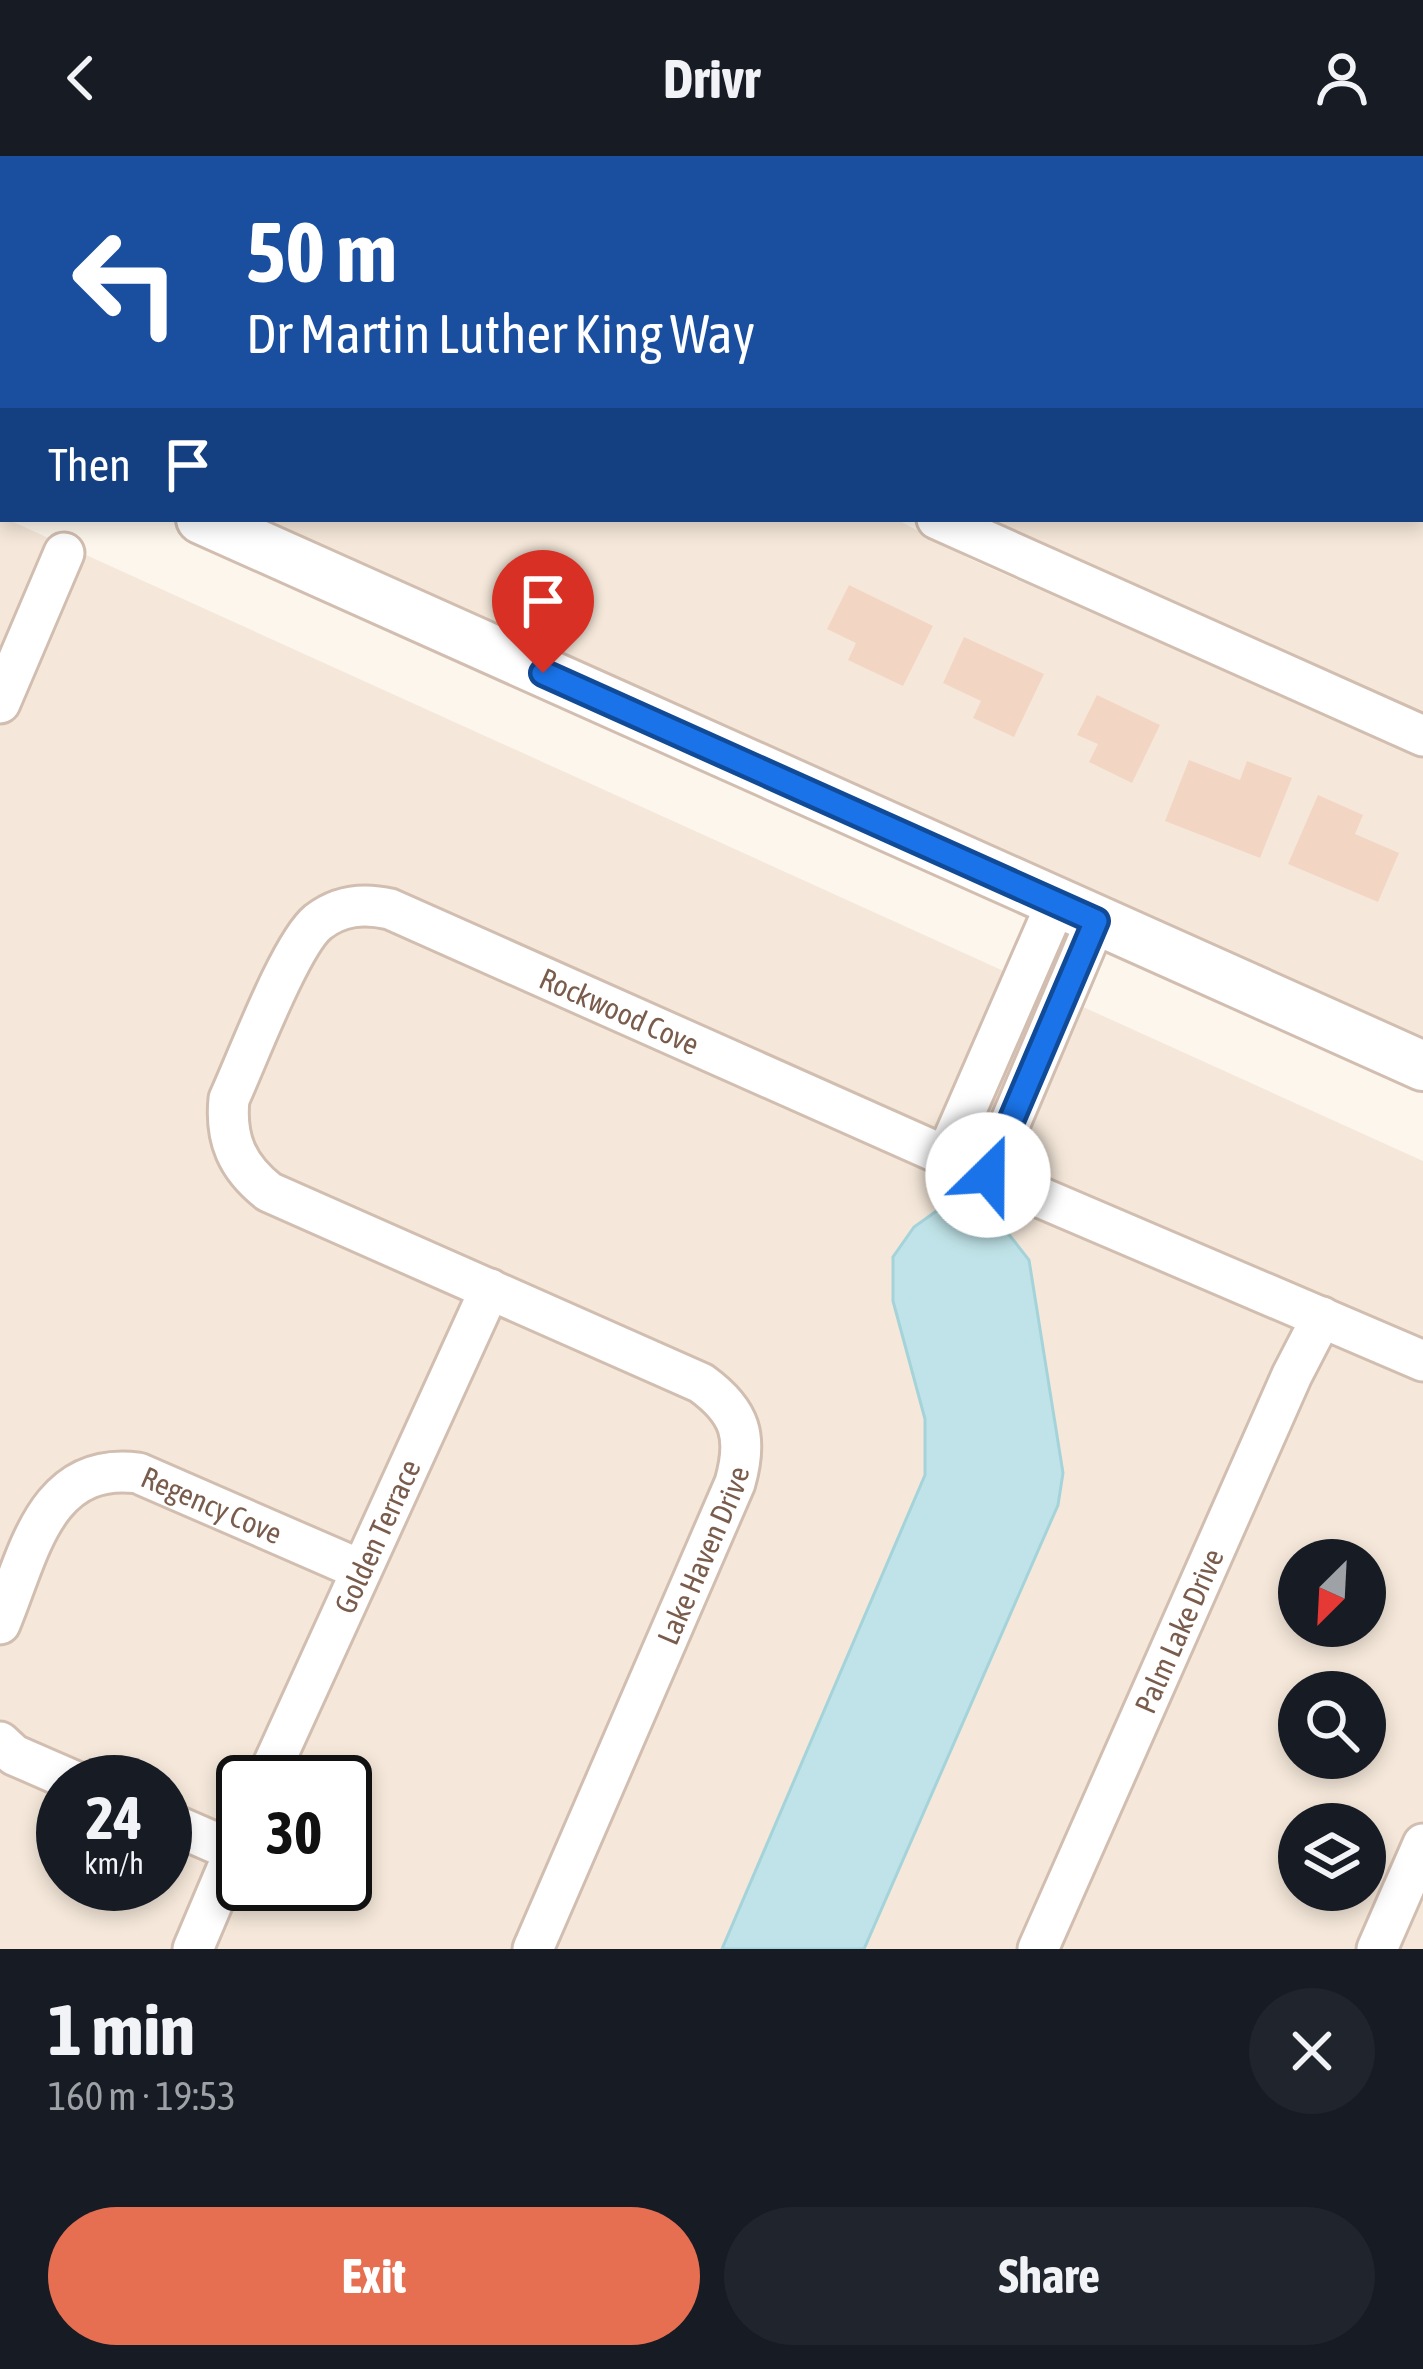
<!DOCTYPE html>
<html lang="en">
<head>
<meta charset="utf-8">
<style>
  :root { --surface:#171b24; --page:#20242c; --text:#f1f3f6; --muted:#9ea1a6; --accent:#e76f51 }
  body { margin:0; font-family:"Asap Condensed",sans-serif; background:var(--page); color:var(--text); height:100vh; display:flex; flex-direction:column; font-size:45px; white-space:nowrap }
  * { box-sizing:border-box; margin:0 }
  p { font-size:39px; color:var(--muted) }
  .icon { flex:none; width:66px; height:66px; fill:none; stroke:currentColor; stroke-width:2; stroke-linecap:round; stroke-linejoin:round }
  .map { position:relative; height:1793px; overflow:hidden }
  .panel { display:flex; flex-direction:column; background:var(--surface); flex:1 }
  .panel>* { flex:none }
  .hud { position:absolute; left:0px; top:0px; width:1425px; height:366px; box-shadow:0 6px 18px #0003; background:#1a4fa0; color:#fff; overflow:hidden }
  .needle { width:78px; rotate:204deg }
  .controls { position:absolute; left:1278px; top:1383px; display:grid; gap:24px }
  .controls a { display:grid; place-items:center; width:108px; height:108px; border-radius:50%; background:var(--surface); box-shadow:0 6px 18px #0003; font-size:60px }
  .speed { position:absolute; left:36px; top:1599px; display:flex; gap:24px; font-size:60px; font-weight:700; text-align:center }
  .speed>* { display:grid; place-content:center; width:156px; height:156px; border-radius:50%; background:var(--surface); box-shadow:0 6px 18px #0003; line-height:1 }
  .speed small { font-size:30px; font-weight:400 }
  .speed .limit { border:6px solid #111; border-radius:18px; background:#fff; color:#111 }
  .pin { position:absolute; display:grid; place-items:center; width:102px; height:102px; color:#fff; margin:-123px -51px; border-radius:50% 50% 50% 0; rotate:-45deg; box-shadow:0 0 12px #0007 }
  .pin .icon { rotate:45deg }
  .me { position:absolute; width:132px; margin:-66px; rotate:23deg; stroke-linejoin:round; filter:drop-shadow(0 0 9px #0008) }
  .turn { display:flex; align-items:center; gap:42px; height:252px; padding:0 48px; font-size:54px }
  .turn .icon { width:156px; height:156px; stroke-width:2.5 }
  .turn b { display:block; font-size:84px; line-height:102px }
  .then { display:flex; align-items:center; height:114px; padding:0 48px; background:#0003; gap:24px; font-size:45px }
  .round { display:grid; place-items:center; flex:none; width:126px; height:126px; border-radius:63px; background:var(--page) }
  .overview { display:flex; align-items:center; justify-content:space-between; height:204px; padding:0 48px }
  h1 { font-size:72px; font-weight:700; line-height:90px }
  .primary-button { display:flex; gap:24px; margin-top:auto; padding:24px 48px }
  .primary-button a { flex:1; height:138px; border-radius:72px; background:var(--accent); color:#fff; font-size:48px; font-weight:700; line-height:138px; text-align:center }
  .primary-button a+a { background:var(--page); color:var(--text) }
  header { display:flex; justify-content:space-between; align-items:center; height:156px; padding:0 48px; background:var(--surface); font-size:54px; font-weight:700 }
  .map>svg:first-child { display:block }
</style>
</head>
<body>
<header><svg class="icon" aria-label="back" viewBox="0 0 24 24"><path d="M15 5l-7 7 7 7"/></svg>Drivr<svg class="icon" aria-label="person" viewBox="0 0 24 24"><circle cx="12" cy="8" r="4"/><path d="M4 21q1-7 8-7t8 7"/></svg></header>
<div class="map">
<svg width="1423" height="1793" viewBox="0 0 1423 1793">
  <rect width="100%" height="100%" fill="#fdf6ec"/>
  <path fill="#f5e8da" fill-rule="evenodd" d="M0,0l218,3h-215v249z
    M371,0h245l2,3h-273z
    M661,0h247l2,3h-247z
    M1423,241v317l-440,-195h439z
    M0,360l1423,645v788h-1423zM1299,1404h66v66h-66zM1299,1536h66v66h-66zM63,1626h102v102h-102zM243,1626h102v102h-102zM1299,1668h66v66h-66z
    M251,363h645l74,40 453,200v284z"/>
  <path fill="#bfe3e8" stroke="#a5d3da" stroke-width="3" d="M908,0h515v241l-1,-238z
    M938,1054l69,22 22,28 34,213 -5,32 -194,444h-142l203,-474v-56l-32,-118v-44l21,-30z"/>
  <path fill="#f3d5c3" d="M849,429l84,41 -30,60 -55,-26 8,-17 -29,-14z
    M964,481l80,37 -30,63 -41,-19 8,-17 -38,-18z
    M1097,539l63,30 -28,58 -43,-21 9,-18 -21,-9z
    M1189,604l51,20 7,-19 45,17 -32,80 -95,-37z
    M1318,639l45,20 -8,19 44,19 -21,49 -90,-38z"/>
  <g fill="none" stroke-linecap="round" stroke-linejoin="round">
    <g stroke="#d1beb0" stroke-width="45">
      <g id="minor">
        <path d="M639,0l1,3"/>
        <path d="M937,363l486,217"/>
        <path d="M0,547l64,-150"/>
        <path d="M946,1000l110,-252"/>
        <path d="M988,1019l108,-254"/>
        <path id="s1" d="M0,1468c29,-69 44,-163 138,-151l223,97"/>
        <path d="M0,1586l14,13 62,27"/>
        <path id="s2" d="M265,1626l225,-493"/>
        <path d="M165,1665l69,30"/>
        <path d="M193,1793l50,-118"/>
        <path id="s3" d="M533,1793l202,-466c13,-46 6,-71 -34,-100l-432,-191c-32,-25 -44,-53 -40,-93 18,-39 61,-154 89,-177 22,-17 46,-19 72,-13l598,266 435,186"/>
        <path id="s4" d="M1038,1793l254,-574 30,-58"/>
        <path d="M1377,1793l46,-105"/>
      </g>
    </g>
    <g stroke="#d1beb0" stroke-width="54">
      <path id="tertiary" d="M0,273l3,1
        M201,363l1222,547"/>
    </g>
    <use href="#minor" stroke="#fff" stroke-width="39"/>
    <use href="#tertiary" stroke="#fff" stroke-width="48"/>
  </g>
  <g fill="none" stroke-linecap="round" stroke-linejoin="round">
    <g stroke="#114b97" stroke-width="30">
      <path id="route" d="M543,517l553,248 -108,254"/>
    </g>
    <use href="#route" stroke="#1a73e8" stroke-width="21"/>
  </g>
  <g text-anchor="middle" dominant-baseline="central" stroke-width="10" stroke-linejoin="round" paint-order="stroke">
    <g font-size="30" fill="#7a5c4d" stroke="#fffaf3">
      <text stroke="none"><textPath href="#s3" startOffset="1728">Rockwood Cove</textPath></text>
      <text stroke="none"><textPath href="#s1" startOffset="306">Regency Cove</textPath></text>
      <text stroke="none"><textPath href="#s2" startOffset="270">Golden Terrace</textPath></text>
      <text stroke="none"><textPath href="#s3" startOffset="429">Lake Haven Drive</textPath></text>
      <text stroke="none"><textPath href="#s4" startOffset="348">Palm Lake Drive</textPath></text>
    </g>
  </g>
</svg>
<div class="controls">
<a><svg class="needle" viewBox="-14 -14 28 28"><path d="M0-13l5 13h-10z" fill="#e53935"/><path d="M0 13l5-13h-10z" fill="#9ea1a6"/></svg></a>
<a><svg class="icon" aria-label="search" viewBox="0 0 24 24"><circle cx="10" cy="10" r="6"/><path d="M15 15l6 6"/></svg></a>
<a><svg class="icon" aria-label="layers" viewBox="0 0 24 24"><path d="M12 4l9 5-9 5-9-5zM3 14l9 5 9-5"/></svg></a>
</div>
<div class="speed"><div>24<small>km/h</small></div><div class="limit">30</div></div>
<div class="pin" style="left:543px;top:517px;background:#d93025"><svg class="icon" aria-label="arrive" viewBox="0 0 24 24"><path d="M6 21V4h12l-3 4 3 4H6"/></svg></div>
<svg class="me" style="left:988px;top:1019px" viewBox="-20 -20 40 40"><circle r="19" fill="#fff"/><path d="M0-13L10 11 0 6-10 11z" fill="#1a73e8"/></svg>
<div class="hud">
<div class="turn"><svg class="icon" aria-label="left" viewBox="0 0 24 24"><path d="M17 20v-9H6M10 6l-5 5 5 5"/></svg><div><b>50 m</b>Dr Martin Luther King Way</div></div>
<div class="then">Then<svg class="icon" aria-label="arrive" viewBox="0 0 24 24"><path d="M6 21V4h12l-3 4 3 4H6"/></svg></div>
</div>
</div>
<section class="panel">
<div class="overview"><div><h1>1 min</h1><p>160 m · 19:53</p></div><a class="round"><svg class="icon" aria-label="close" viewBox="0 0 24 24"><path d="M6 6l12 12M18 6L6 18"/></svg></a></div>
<div class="primary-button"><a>Exit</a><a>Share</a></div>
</section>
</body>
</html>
